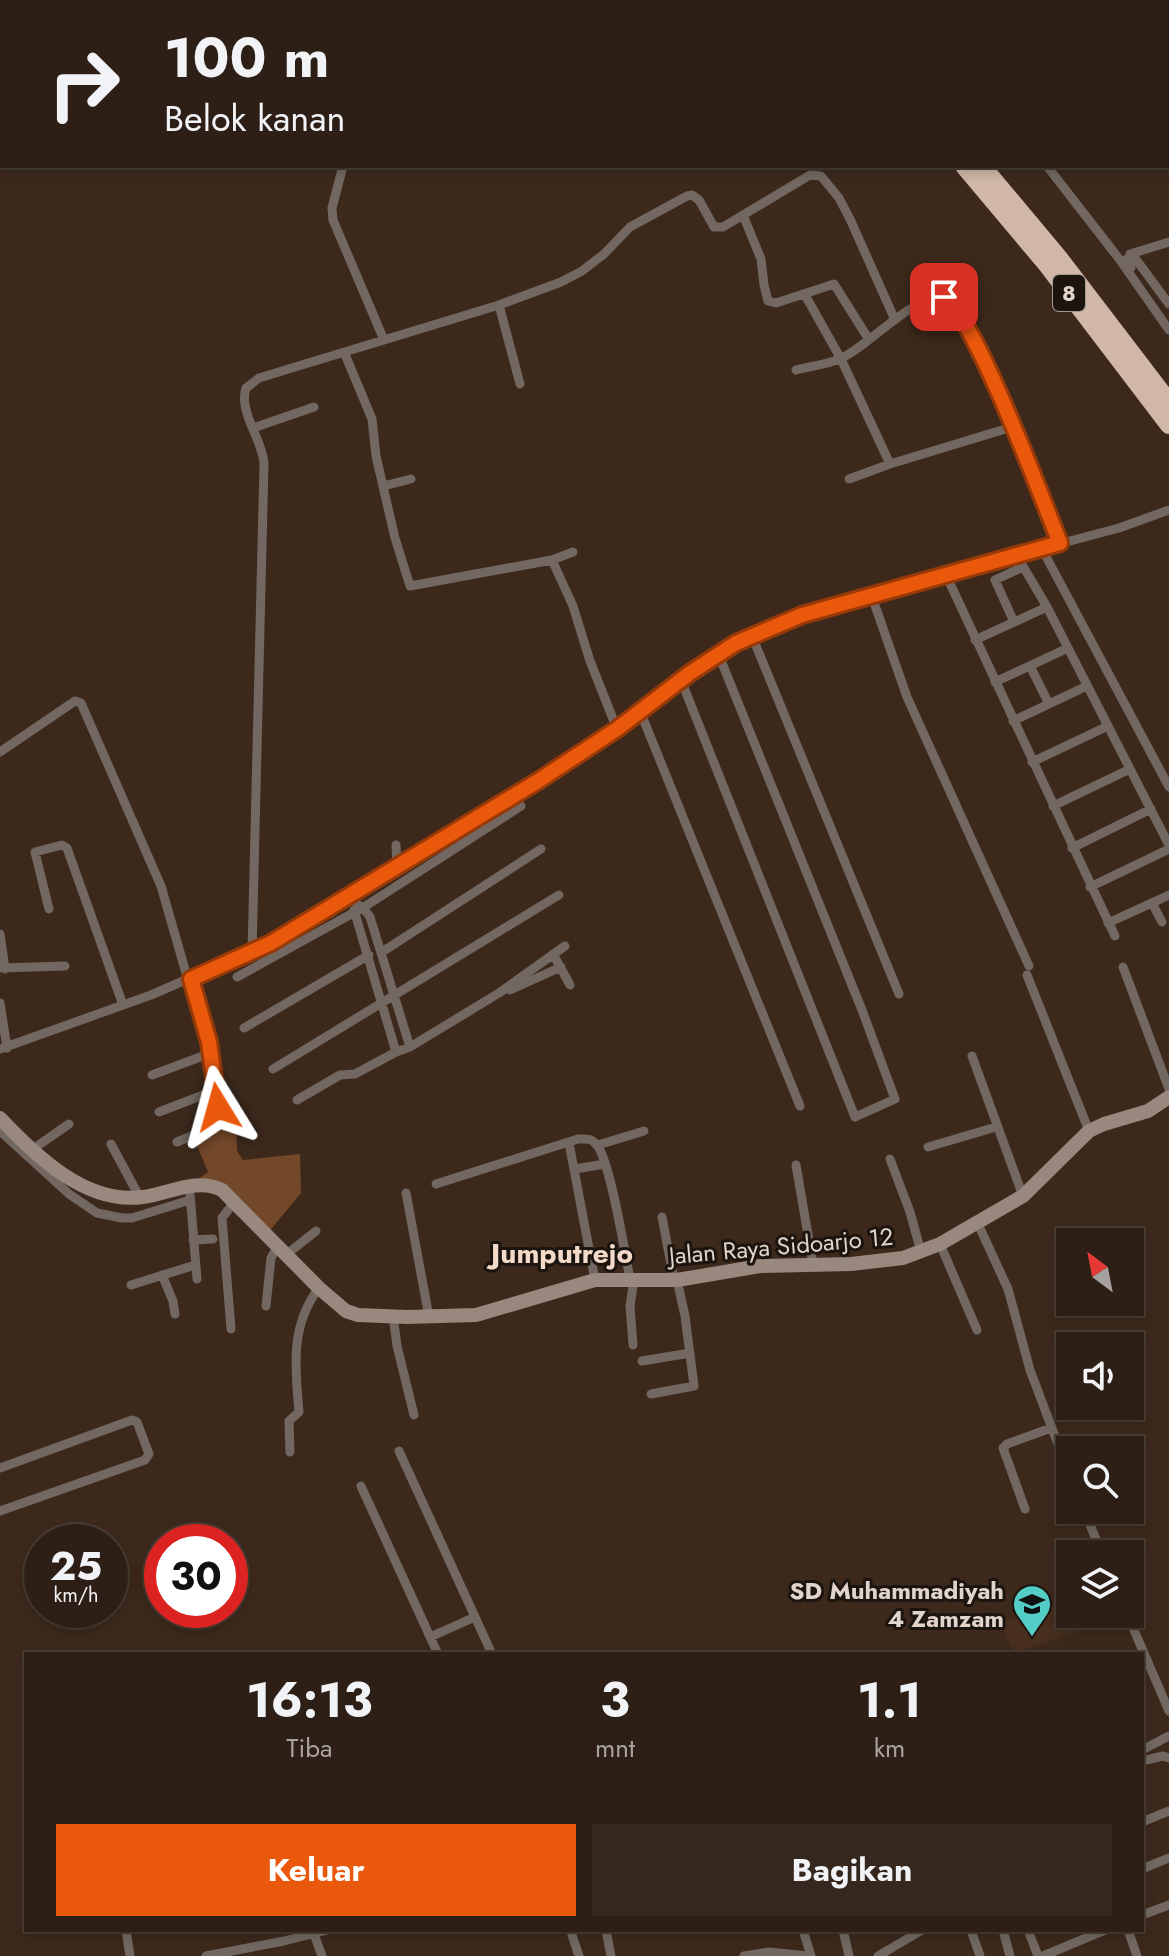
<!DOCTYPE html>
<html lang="id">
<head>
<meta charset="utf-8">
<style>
  :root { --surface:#2d1f15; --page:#35271e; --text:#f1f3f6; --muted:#a7a2a0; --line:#483d34; --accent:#ea580c }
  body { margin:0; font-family:Jost,sans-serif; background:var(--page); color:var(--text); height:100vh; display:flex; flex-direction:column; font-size:30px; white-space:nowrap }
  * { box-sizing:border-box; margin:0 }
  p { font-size:26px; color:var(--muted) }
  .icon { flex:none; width:44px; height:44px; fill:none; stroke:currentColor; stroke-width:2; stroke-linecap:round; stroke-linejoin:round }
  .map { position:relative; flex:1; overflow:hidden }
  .side { position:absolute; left:24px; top:1652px; width:1120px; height:280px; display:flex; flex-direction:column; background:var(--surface); border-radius:0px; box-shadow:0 4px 12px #0003,0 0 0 2px var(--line) }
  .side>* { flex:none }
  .guide { position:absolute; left:0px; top:0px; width:1170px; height:168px; box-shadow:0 4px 12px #0003,0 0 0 2px var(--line); background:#2d1f15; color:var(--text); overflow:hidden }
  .needle { width:52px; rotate:328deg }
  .tools { position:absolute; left:1056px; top:1228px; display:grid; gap:16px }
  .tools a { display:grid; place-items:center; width:88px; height:88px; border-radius:0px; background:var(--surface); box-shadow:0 4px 12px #0003,0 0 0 2px var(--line); font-size:40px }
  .speed { position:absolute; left:24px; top:1524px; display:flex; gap:16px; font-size:40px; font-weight:700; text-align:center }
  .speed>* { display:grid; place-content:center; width:104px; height:104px; border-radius:50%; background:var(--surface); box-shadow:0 4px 12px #0003,0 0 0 2px var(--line); line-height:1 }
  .speed small { font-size:20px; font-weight:400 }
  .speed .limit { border:12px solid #d22; background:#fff; color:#111 }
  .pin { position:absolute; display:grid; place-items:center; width:68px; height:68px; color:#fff; margin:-34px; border-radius:16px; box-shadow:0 4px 12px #0006 }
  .me { position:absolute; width:88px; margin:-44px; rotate:352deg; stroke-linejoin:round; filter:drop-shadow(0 0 6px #0008) }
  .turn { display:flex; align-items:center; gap:28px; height:168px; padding:0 32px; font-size:36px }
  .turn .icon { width:104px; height:104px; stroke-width:2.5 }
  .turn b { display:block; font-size:56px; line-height:68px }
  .eta { display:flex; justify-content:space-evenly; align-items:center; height:136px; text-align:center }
  .eta b { font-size:48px; font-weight:700; line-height:56px }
  .primary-button { display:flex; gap:16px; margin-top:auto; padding:16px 32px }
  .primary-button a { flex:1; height:92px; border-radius:0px; background:var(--accent); color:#fff; font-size:32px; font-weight:700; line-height:92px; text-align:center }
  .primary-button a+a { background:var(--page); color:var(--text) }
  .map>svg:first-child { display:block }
</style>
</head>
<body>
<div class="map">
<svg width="1169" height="1956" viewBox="0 0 1169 1956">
  <rect width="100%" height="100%" fill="#3c291c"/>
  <path fill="#472e1d" d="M1065,1603l4,12 52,1 -108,38 -12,-31z"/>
  <path fill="#724829" d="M236,1121l1,30 6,9 57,-6 1,39 -34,41 -54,-52 -13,-4 8,-6 -15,-36z"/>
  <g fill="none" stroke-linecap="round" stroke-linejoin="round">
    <path stroke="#726861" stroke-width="9" d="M904,0l2,2
      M924,0l2,2
      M1017,0l2,2
      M1164,0v2
      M948,2l3,-2
      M1168,11l1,2
      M1168,57l1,-1
      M343,166l-11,42 1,12 51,120
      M1047,166l73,94 49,70
      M743,215l18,44 3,26 4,16 8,2 58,-19 34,54
      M1130,254l39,-12
      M1131,268l-5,-8 6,-6 37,50
      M805,295l36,64 49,105
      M499,305l21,79
      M344,352l28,67 4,37 19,82 15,48 142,-26 21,-8
      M796,370c14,-4 30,-5 43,-11 28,-10 79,-71 109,-60l22,34 18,39 72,171
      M253,428l61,-21
      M849,479l41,-15 122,-37
      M383,486l28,-7
      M1042,549l127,238
      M1017,556l30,51 122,238
      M552,560l21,46 17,55 27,68
      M946,575l169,361
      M871,594l36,103 122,269
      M1014,622l-19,-42 28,-13
      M752,636l147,358
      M975,640l72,-33
      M1030,666l19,38
      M681,680l174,437 40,-18 -33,-89 -144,-357
      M995,682l73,-34
      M640,711l160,395
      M1013,721l74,-35
      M0,752l75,-51 6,2 80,183 27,94
      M1032,762l76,-36
      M1053,806l77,-37
      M396,845l1,22
      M1072,848l79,-39
      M1090,887l79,-38
      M349,896c7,9 15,11 21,21l40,130
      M1152,903l10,19
      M49,909l-14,-57 27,-7 5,3 56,157
      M354,910l42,142
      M1108,923l61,-28
      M0,934l5,35
      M382,952l159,-103
      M252,953l12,-489c-1,-24 -26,-52 -18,-76l13,-10 240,-73 62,-23 21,-11 22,-17 26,-27 57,-31 5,-1 7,5 15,27h9l87,-52 11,1 18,22 11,21 45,101
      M553,954l17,31
      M1123,967l46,122
      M0,968l65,-2
      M1027,975l62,156
      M237,977l127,-70 157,-101
      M510,990l51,-23
      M0,1003l7,45
      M244,1028l125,-73
      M0,1049l151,-54 120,-52 321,-196 98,-74 46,-30 66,-28 69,-21 248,-66 50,-18
      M972,1056l51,140
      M273,1069l286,-174
      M152,1075l59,-22
      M297,1100l43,-25 15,-1 41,-22 14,-5 89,-54 66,-47
      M159,1112l57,-22
      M0,1131l69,63 28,19 25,5h10l58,-18
      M177,1142l44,-18 -12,-82 -18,-63
      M569,1143l26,137
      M111,1144l29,54
      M598,1145l46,-14
      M928,1147l68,-20
      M33,1149l36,-25
      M890,1159l20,53 11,40
      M796,1165l17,99
      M575,1169l30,-5
      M436,1184l142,-45c7,0 13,-1 18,5 14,14 29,110 34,135
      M406,1193l23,124
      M190,1194l7,85
      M662,1217l12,63
      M978,1224l30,65 22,81 40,106
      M193,1240l20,-1
      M940,1244l37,86
      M287,1254l29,-23
      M162,1275l11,26 2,13
      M131,1285l64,-20
      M266,1306l5,-48 7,-12
      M393,1316l4,30 17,69
      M231,1329l-9,-111 13,-17
      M633,1345l-3,-39 4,-27
      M642,1361l48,-8
      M651,1394l43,-8 -9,-70 -8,-36
      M399,1451l93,203
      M290,1452l-1,-31 10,-9c-4,-44 -9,-87 20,-124
      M0,1468l132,-48 5,2 12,32 -4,6 -145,51
      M361,1486l77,168
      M1025,1509l-22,-61 4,-4 44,-16
      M1084,1510l18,44
      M1127,1614l42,97
      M430,1637l45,-20
      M1142,1750l27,-14
      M1142,1761l21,-5 6,2
      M1142,1822l27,-11
      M1142,1869l27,-11
      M1142,1915l27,-10
      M126,1930l4,26
      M606,1930l5,26
      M803,1930l8,26
      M843,1930l6,26
      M971,1930l9,26
      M1003,1930l7,26
      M1028,1930l10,26
      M1128,1930l9,26
      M314,1934l8,22
      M572,1935l7,21
      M206,1956l78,-15 43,-11
      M744,1956l25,-4 39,4
      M878,1956l44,-26
      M1043,1956l62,-26"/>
    <path stroke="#98887e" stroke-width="14" d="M0,1118c36,38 86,87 143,79 25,-3 54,-20 79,-7l97,98 27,23 12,4 49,2 69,-2 119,-35h82l83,-14 91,-2 52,-6 37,-14 83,-48 66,-65 15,-7 44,-13 21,-14"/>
    <path stroke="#d0b7a7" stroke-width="18" d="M823,0l2,2
      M844,0l1,2
      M964,166l84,100 121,159
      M982,166l77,92 110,144"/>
  </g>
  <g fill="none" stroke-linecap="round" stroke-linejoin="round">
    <g stroke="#983908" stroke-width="20">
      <path id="route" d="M218,1107l-9,-65 -18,-63 80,-36 267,-162 79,-52 73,-56 46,-30 66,-28 258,-72c-18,-44 -85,-226 -116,-246"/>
    </g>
    <use href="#route" stroke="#ea580c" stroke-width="14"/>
  </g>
  <defs>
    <g id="school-pin" transform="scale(2)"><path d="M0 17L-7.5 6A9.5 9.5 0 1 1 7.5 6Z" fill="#54cdc7" stroke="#1c140e"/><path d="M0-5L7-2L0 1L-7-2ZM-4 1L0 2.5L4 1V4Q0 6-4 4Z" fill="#111"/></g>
  </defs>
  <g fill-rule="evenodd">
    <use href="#school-pin" x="1032" y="1604"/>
  </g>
  <g text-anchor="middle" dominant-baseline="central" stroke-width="6" stroke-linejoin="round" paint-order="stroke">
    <rect fill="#1c140e" stroke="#a59a92" stroke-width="2" x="1053" y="275" width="32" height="36" rx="6"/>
    <g font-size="22" font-weight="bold" fill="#e0d4cb">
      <text x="1069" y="293">8</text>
    </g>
    <g font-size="24" fill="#e0d4cb" stroke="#1c140e">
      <text transform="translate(781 1246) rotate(-5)">Jalan Raya Sidoarjo 12</text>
    </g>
    <g font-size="24" font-weight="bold" fill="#e0d4cb" stroke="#1c140e" text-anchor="end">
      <text x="1004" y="1590">SD Muhammadiyah<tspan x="1004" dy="28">4 Zamzam</tspan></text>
    </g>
    <g font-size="28" font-weight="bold" fill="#f3dac9" stroke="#1c140e">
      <text x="562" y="1253">Jumputrejo</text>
    </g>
  </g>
</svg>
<div class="tools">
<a><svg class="needle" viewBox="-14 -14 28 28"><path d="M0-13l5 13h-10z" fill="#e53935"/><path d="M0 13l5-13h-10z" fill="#a7a2a0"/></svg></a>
<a><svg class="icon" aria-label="sound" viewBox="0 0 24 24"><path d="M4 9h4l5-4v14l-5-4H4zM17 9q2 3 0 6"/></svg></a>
<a><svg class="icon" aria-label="search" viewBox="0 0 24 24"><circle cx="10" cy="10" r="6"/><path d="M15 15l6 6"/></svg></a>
<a><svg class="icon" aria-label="layers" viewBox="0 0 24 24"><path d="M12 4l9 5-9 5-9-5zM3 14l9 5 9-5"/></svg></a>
</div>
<div class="speed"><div>25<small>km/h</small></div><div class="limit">30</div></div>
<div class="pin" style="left:944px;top:297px;background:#d93025"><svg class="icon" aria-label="arrive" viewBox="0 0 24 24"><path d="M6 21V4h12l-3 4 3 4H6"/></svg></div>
<svg class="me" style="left:218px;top:1107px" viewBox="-20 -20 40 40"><path d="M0-17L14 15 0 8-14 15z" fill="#ea580c" stroke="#fff" stroke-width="4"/></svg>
<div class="guide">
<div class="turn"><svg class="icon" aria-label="right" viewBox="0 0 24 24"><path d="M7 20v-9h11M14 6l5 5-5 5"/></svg><div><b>100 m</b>Belok kanan</div></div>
</div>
<section class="side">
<div class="eta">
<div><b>16:13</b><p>Tiba</p></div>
<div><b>3</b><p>mnt</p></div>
<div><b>1.1</b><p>km</p></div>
</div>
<div class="primary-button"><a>Keluar</a><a>Bagikan</a></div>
</section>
</div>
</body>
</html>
